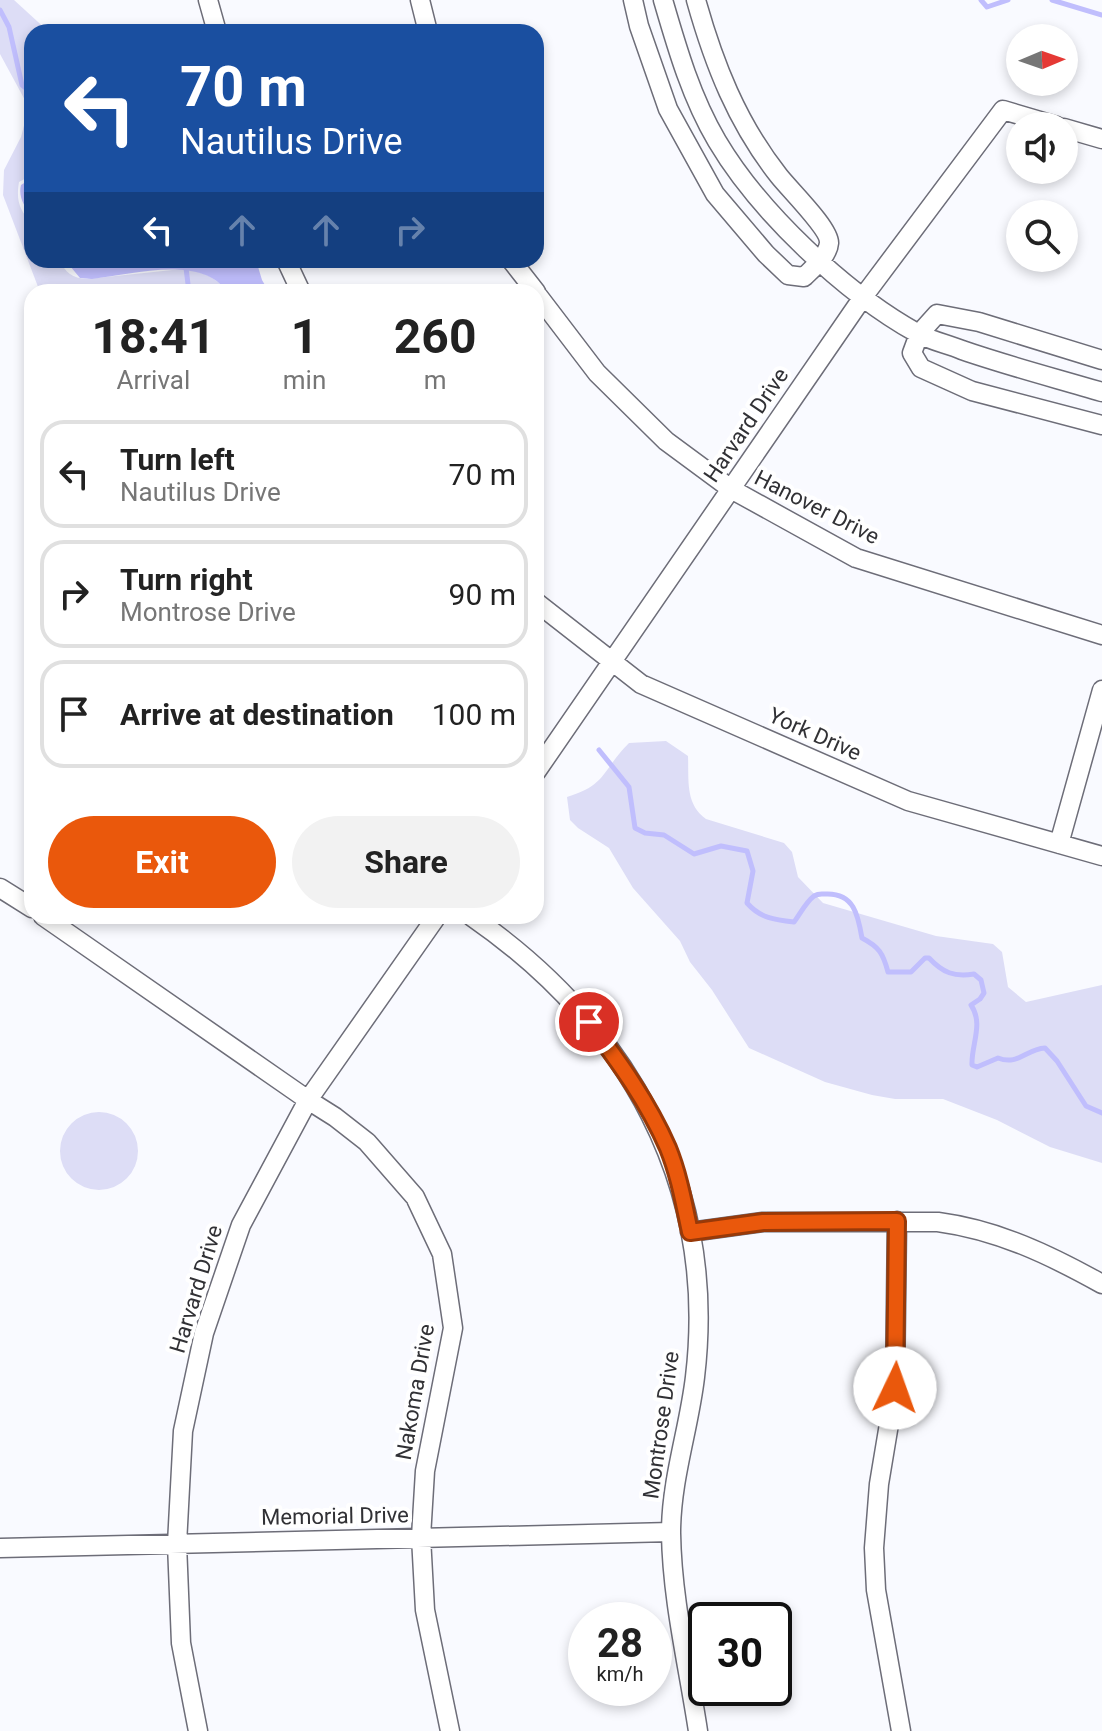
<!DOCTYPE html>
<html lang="en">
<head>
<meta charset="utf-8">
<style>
  :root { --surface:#fff; --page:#f2f2f2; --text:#222; --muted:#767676; --line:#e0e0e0; --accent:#ea580c }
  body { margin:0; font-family:Roboto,sans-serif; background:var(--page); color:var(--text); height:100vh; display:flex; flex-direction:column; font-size:30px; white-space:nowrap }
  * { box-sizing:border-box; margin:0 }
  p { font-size:26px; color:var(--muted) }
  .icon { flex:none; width:44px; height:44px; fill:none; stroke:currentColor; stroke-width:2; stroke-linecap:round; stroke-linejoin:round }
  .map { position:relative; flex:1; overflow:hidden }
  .drawer { position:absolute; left:24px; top:284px; width:520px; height:640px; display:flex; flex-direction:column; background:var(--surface); border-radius:24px; box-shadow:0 4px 12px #0003 }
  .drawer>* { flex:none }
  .top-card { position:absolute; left:24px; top:24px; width:520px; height:244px; border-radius:24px; box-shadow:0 4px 12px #0003; background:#1a4fa0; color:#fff; overflow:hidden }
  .needle { width:52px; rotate:88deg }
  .tools { position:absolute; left:1006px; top:24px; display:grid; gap:16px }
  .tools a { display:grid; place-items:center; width:72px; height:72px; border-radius:50%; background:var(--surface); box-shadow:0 4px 12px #0003; font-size:40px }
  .speed { position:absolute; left:568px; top:1602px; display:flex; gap:16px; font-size:40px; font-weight:700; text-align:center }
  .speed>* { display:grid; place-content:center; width:104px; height:104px; border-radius:50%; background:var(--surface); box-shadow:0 4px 12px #0003; line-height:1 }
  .speed small { font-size:20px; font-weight:400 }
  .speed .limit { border:4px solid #111; border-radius:12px; background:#fff; color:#111 }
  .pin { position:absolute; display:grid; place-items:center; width:68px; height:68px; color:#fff; margin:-34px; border:4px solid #fff; border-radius:50%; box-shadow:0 2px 8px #0007 }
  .me { position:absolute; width:88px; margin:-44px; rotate:3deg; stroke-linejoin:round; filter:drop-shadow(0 0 6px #0008) }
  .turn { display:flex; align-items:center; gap:28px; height:168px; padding:0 24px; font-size:36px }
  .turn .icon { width:104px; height:104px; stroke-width:2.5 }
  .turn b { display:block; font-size:56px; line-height:68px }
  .lanes { display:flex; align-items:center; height:76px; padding:0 24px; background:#0003; justify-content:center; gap:40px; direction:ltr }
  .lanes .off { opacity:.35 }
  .eta { display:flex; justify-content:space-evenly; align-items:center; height:136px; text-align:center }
  .eta b { font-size:48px; font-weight:700; line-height:56px }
  .cta { display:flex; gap:16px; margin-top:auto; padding:16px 24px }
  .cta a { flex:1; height:92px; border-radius:48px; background:var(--accent); color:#fff; font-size:32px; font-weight:700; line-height:92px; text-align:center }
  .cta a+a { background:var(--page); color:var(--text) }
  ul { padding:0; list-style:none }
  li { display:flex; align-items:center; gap:24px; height:108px; margin:0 16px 12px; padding:0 8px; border:4px solid var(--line); border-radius:24px }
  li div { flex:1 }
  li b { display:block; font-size:30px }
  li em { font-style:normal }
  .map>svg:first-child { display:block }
</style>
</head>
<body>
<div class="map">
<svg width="1102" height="1731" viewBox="0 0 1102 1731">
  <rect width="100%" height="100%" fill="#f9faff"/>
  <path fill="#ddddf6" d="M0,0h14l35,32h-17v143l-13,7c-3,18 0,28 13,41v37h27c7,13 13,18 28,19l95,-10c18,2 34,7 45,23h-187l-37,-97 1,-25 17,-33 6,-23 -1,-12 -26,-48z
    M666,741l22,15c1,24 -3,48 18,63l78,24 8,9 6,25 25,26 113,33 57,8 9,8 6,35 18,15 76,-17v178l-52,-16 -53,-27 -54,-21h-48l-23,-4 -47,-13 -76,-34 -37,-58 -22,-28 -10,-21 -47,-53 -24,-40 -31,-20 -8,-8 -3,-23c40,-12 35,-27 62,-54z
    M60 1151a39 39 0 1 1 78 0a39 39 0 1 1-78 0Z"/>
  <path fill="#c0befd" d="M32,178v37c-8,-8 -14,-19 -11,-30z
    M65,260h191l6,20 7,12h-42c-25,-38 -97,-17 -135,-13l-12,-1z"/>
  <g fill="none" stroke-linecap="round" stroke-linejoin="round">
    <path stroke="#c0befd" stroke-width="5" d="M981,0l6,7 21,-7
      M1052,0l50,15
      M0,10l9,17 13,58 10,8
      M185,260l4,32
      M536,705l1,1
      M599,750l30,37 6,41 10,5 19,2 30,19 27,-8 26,5 6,20 -6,32c13,15 28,17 47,19 6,-8 12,-20 20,-26 5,-3 6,-2 12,-2 28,-1 32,21 36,44 17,9 21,15 26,34h23l14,-14h4c14,15 25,19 45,16l7,6 3,13 -4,6 -9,6c13,19 0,40 1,60l5,2 21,-9c20,8 28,-9 47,-10l12,13 29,45 16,7"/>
    <g stroke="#6d6d78" stroke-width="21">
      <path id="minor" d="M208,0l9,32
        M420,0l8,32
        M633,0l6,26 29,83 47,85 51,60 22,21 16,2c9,-9 24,-21 25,-34 1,-14 -39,-53 -50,-67 -42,-53 -65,-112 -83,-176
        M663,0c14,48 28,97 54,141 42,71 128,152 200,192 14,8 31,11 45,17 46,16 93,28 140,42
        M1064,128l38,11
        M286,260l15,32
        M511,260l25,32
        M536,293l61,80 69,68 65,48 125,69 246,77
        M1102,360l-123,-38 -42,-8 -18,20 -7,19 9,15 51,23 130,34
        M536,602l105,82 267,117 194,55
        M536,772l327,-475 140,-187 54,16
        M1059,844l43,-154
        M0,888l32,20
        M43,916l265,184 27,17 32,25 48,55 27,57 11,74 -28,143 -4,66 4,73 25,121
        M471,916c156,108 247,268 224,461 -6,52 -24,102 -24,156 1,67 17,132 27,198
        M897,1221l-2,167 -16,96 -5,64 2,42 25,141
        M690,1232l73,-10h175c60,8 112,33 164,62
        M0,1548l671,-16
        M198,1731l-17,-88 -4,-99 6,-113 21,-98 37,-108 67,-125 129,-184"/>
    </g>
    <use href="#minor" stroke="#fff" stroke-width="18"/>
  </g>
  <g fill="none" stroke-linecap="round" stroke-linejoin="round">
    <g stroke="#983908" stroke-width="20">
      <path id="route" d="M589,1022c30,40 59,80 79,126 11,27 16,56 22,84l73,-10 134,-1 -2,167"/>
    </g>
    <use href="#route" stroke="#ea580c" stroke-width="14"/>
  </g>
  <g text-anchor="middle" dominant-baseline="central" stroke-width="8" stroke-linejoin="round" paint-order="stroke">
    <g font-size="22" fill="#313135" stroke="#fff">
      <text transform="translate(746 425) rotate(-56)">Harvard Drive</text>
      <text transform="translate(817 507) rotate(27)">Hanover Drive</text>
      <text transform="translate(815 734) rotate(24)">York Drive</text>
      <text transform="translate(196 1289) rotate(-73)">Harvard Drive</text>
      <text transform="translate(415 1392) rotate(-80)">Nakoma Drive</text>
      <text transform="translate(661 1425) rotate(-82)">Montrose Drive</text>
      <text transform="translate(335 1516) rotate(-1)">Memorial Drive</text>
    </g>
  </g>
</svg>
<div class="tools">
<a><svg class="needle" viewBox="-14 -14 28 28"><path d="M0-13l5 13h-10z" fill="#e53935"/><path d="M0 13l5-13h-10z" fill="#767676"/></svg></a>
<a><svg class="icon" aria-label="sound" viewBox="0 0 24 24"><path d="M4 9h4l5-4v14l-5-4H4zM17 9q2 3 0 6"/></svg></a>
<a><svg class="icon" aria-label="search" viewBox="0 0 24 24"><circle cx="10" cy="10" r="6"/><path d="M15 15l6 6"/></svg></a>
</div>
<div class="speed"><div>28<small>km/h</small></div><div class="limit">30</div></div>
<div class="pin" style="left:589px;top:1022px;background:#d93025"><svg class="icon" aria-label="arrive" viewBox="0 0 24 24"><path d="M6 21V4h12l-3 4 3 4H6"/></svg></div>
<svg class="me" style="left:895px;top:1388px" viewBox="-20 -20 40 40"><circle r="19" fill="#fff"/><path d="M0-13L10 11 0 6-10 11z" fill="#ea580c"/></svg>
<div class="top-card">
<div class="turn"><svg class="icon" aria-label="left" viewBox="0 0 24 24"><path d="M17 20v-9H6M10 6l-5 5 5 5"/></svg><div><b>70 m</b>Nautilus Drive</div></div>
<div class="lanes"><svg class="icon" aria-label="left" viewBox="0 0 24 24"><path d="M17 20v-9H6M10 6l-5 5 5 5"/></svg><svg class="icon off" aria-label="ahead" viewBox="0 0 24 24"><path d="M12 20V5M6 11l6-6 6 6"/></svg><svg class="icon off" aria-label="ahead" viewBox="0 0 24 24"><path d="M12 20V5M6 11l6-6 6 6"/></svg><svg class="icon off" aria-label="right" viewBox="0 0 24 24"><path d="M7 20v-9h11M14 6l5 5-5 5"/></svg></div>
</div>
<section class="drawer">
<div class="eta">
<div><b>18:41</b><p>Arrival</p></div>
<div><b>1</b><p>min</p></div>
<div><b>260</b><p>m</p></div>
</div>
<ul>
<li><svg class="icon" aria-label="left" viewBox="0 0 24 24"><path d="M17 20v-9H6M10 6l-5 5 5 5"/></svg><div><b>Turn left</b><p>Nautilus Drive</p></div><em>70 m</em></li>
<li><svg class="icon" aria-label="right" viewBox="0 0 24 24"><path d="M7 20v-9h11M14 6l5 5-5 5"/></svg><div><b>Turn right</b><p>Montrose Drive</p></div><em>90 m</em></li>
<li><svg class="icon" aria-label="arrive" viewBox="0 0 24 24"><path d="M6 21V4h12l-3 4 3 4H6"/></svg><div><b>Arrive at destination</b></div><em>100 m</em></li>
</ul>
<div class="cta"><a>Exit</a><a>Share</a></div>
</section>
</div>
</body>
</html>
